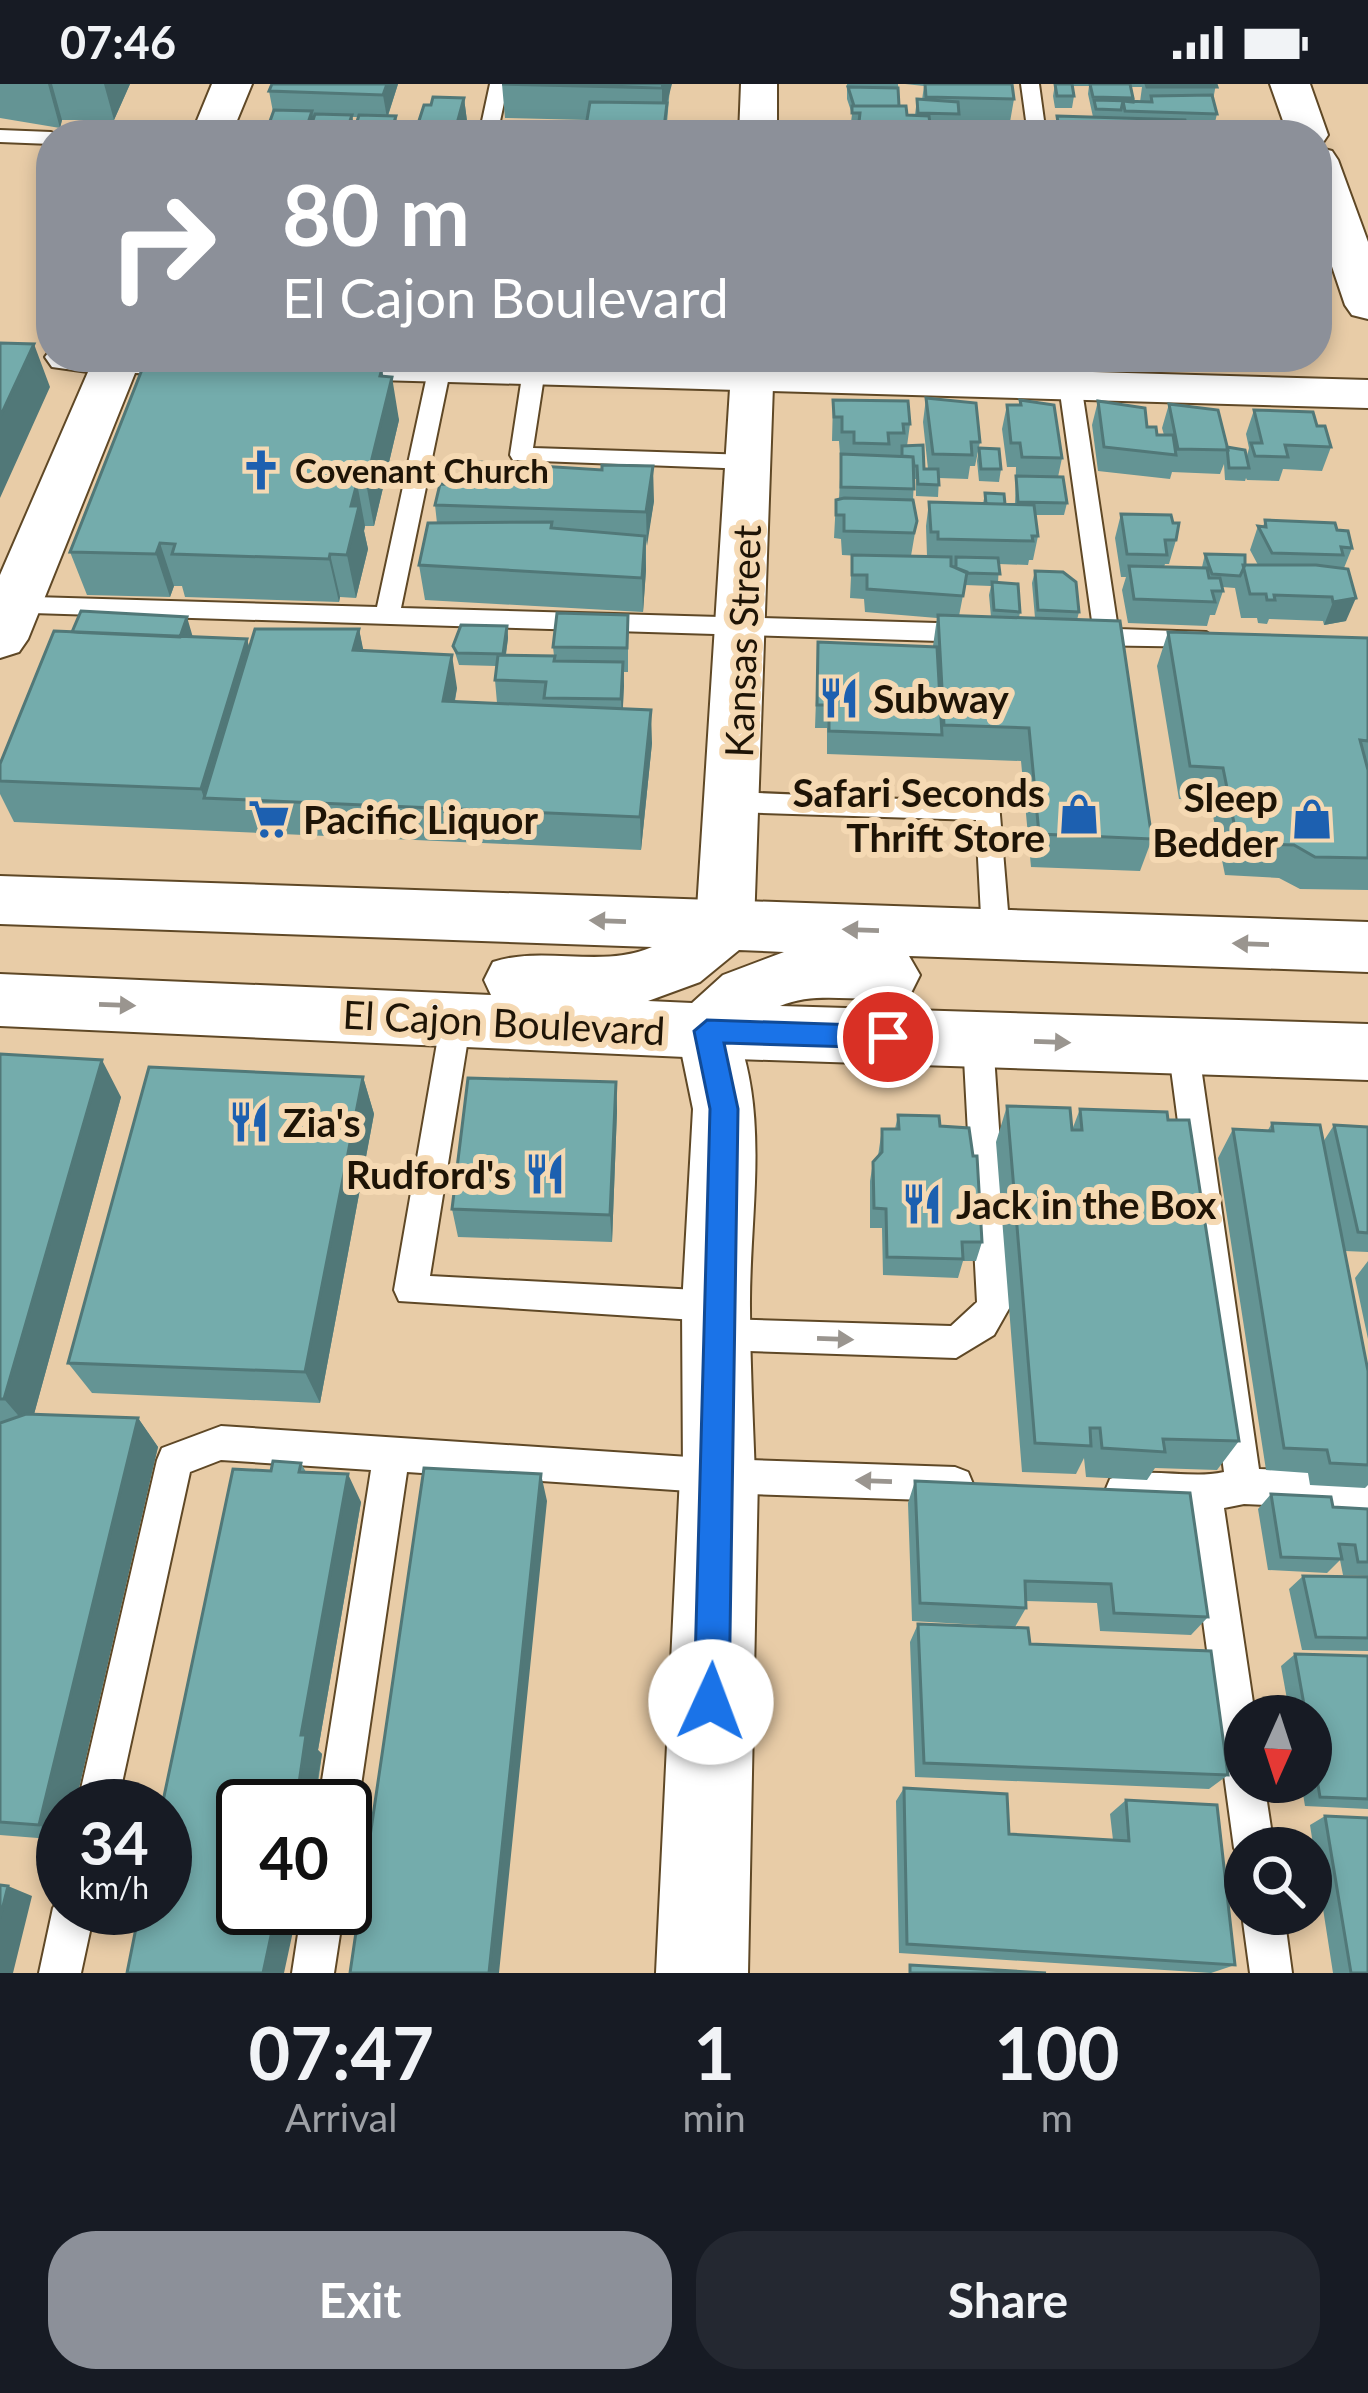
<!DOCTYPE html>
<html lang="en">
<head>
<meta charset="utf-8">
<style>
  :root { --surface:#171b24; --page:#242831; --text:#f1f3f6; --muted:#9ea1a6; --accent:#8c9099 }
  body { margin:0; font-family:Lato,sans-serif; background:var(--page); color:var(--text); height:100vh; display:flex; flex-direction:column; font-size:45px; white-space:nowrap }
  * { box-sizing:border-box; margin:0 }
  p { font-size:39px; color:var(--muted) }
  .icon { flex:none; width:66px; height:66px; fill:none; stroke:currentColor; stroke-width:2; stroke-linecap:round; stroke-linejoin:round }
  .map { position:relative; height:1889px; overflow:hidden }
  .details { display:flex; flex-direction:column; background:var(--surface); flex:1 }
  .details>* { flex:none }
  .top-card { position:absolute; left:36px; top:36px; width:1296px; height:252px; border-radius:48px; box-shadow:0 6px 18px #0003; background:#8c9099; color:#fff; overflow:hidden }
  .needle { width:78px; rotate:183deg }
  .controls { position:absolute; left:1224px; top:1611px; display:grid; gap:24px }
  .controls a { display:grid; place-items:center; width:108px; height:108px; border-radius:50%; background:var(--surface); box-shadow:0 6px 18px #0003; font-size:60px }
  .speed { position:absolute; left:36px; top:1695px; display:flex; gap:24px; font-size:60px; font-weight:700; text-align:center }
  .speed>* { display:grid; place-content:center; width:156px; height:156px; border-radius:50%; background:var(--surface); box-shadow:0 6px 18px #0003; line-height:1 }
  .speed small { font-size:30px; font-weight:400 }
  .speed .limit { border:6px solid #111; border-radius:18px; background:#fff; color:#111 }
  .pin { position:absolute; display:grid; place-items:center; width:102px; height:102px; color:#fff; margin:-51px; border:6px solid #fff; border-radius:50%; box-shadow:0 3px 12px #0007 }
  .me { position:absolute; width:132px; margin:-66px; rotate:2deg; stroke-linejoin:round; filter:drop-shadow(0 0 9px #0008) }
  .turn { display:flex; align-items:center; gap:42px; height:252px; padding:0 48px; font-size:54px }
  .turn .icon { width:156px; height:156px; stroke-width:2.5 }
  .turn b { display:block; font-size:84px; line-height:102px }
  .eta { display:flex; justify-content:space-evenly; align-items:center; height:204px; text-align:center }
  .eta b { font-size:72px; font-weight:700; line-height:84px }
  .primary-button { display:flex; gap:24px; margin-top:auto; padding:24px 48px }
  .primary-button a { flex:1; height:138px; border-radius:48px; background:var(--accent); color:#fff; font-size:48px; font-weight:700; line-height:138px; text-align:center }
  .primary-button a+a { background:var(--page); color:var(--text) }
  .status { display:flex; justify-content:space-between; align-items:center; height:84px; padding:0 60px; background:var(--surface); direction:ltr }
  .status svg { height:33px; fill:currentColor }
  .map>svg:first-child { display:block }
</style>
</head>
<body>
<div class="status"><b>07:46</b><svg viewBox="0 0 49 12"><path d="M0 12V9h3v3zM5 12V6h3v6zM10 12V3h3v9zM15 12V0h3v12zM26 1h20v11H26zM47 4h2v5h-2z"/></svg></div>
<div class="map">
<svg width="1368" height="1889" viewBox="0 0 1368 1889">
  <rect width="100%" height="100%" fill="#e8cca7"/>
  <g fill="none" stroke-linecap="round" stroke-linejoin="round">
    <g stroke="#5f4826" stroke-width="4">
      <path id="lane" d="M490,0h18l-11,51h-18z
        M1021,0h18l7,51h-18z
        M0,46l51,2 7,3h-7v9l-51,-2z
        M431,273h22l-52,251 571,16 12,9 -12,9 -972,-30v-16l377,11z
        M1055,273h22l41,272 88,3 13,9 -4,6 -135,-2 -13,-9 4,-6 22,-2z
        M534,280l11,6 -12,78 217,7 11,7 -11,7 -237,-9 -3,-5 13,-85z
        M735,708l264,11 11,132 -4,8h-20l-4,-8 -6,-115 -241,-8 -14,-10z
        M456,924l11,3 4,9 -41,256 286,15 12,4 5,11 -9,13 227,7 26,-24 -14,-262 4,-9h22l4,9 18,265 -17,30 -38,23 -238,-8 -12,-5 -5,-11 10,-13 -312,-20 -5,-11 47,-270 4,-9z
        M1183,950l11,3 4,9 61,423 109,4v36l-124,-5 -20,4 31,208h-10v66h19l10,66h-29v16l-11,-16 -46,-337 -65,-2 -13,-6 -5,-12 5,-12c34,-14 78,1 114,-7l-56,-426 4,-9z
        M221,1342l498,33 236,8 13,5 5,12 -5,12 -13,5 -236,-8 -312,-21 -49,334 -6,14 -7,3v-17h-27l53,-336 -150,-10 -31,12 -73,334h-40l80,-346 5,-12z
        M63,1808v16h32l-14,65h-42l14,-65z
        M302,1824h42l-10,65h-42z
        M1245,1824v6h39l8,59h-42l-8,-59z"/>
    </g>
    <g stroke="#5f4826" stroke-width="4">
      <path id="street" d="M741,0h36v51h-38z
        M732,273h42l-20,568 -9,16 -20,6 -20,-6 -9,-16z
        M707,922l21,8c45,89 21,198 22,294 0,56 3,112 5,168l-11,25 -25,10 -25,-10 -11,-25 -1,-170 11,-197 -16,-78 9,-17z"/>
    </g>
    <g stroke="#5f4826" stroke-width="4">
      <path id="secondary" d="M212,0h40l-21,51h-40z
        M1270,0h40l18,51 -6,9 -5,1v-10h-29z
        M1317,63l15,4 6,9 30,82v77l-16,-4 -7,-10 -28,-83z
        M51,265v8h519l798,23v28l-1233,-35 -107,266 -9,13 -19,6v-83l88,-203 -36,-5 -7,-10z
        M719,1354l28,11 11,27 -10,497h-92l24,-497 11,-27z"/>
    </g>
    <g stroke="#5f4826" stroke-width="4">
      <path id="primary" d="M0,792l1368,46v50l-459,-16 11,19 -9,18c-42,14 -90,-5 -131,13l588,18v56l-661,-22 -707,-32v-52l491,21 -7,-15 9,-18c51,-17 108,7 159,-15l-652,-23zM739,866l45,2 -61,23 -31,28 -44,-2 52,-19z"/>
    </g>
    <use href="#lane" fill="#fff" fill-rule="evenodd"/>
    <use href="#street" fill="#fff" fill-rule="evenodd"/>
    <use href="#secondary" fill="#fff" fill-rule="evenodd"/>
    <use href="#primary" fill="#fff" fill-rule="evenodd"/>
  </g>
  <path fill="#649494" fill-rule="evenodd" d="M0,0h130l-16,36h-52l-2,8 -60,-10z
    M272,0h126l-10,32h8l1,12 -2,7h-42l6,-18h-7l2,10 -3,8h-86l8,-23 -4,-21z
    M502,0l168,3 -4,48h-79v-15l-82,-2z
    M847,0h51l1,22 8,9h8l2,-16 5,1 2,-14 -19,-2h107l2,15 -4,23 -52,-1 -1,14h-122l15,-4 2,-17 -5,-15z
    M1055,0h161l-3,16 4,14 -5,21h-159l4,-19 36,1 -5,-23 1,-8h-17l2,10 -2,12h-17l-2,-12zM1131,3h11l-2,15 -8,-1z
    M464,14l3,23 -4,14h-45l-1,-8 14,-22z
    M358,275l2,9 24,8 15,44 -25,106h-9l-1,5 4,18 -12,49 -16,-1 -1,5 -154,-5 -3,-11h-8l-4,11 -83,-2 -17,-43z
    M926,314l54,44 -5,24h-5l-2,13 -29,-1 -1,19 -22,-1v-17h-2l-1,21 4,21 -6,35h16l-1,-30 3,-24 54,2 2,-11 20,11 10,1 1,-38h-9l-5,-38 5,-24h12l1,-5 42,58 -4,19 9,26 -3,12h-29l3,21 -5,24h-4l-1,5 -29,-1 -1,19 22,29 -1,6h16l-3,-35 3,-12 44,41 -2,8 75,219 -12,32 -109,-4 -10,-106 -194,-7v-26h-12l3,-86 115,4 4,-28 -72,-6 -1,-13 -14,-1 2,-43 10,1 -20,-1 -1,-16 -7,-1 2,-38 3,-1 2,-43 -1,-1 -1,-14h-7l1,-41 77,24 -3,22 17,23h4l-5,-47zM965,501l26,1 -2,9 2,22 -32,-1z
    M1098,317l49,26 10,8h7l-2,-7 7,-24 58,43 20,9 2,-8 -3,-14 8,-24 63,16 14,21 -9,24 -39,-2 -4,12 -32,-1 -1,-2 -1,3 -20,-1 -1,-16 -4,10 -48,-2 -2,7 -72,-8 -6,-46z
    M979,364l22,21 -2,13 -20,-1 -2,-20z
    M654,417l-8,45v24l-3,42 -218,-12 -6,-35 18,-42 -2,-18z
    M1121,430l55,26 -7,24h-4l-1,3h38l3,-13 40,11h13l-8,-15 8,-24 5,1 2,-7 72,10 15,18 -8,20 2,53 -22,4 -1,-4 -54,-2 -2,5 -9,-1 -1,-5h-16l-6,-30 -13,-1 1,4 -8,24h-5l-3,11 -79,-3 -6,-33 4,-13h-5l-6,-39z
    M628,531v57h-4l-1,36 29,35 -11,107 -627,-28 -14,-28v-30l72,-132 175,7 2,9 110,-19 4,22 94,37 -2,13 42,2 -2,-23 1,-14 -37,-1 -6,-19 54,-20 1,12 -2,17 48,1 -1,-9z
    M1168,548l200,6v252l-68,-1 -21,-11 -54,-3 -15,-74 -31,-2 -22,-133z
    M0,970l121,43 -87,317 104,4 20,29 -95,359v34l-63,-5z
    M363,993l11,37 -54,289 -228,-10 -24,-30z
    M616,998l1,29 -5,131 -154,-5 -6,-28z
    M1007,1022l65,24 8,-21 159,332 -22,29 -62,-2 -8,12 -61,-3 -2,-19 -8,16 -54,-2 -26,-330z
    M898,1031l42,11 42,116 -6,19h-13l-5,17 -75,-3 -1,-47h-12v-47l3,-19 5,-6 4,-27h13z
    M1272,1039l51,19 11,-17 34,2v125l-23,-1 23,120v114l-3,3 -55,-3 -2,-12 -42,-3 -48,-312 15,-29 35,1z
    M1368,1177v78l-13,-61z
    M301,1379l5,9 55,30 -43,248 4,4 -7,52h-72l28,-335z
    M915,1397l293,136 -17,18 -91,-4 -3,-28 -71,-2v7l-11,19 -103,-6 -4,-118z
    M1271,1410l62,13 35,2v67l-25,-1 -3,-15 -13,13 -59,-3 -10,-61z
    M1303,1492l65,1v74l-66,-1 -13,-61z
    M918,1540l112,20 198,131 -19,14 -294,-12 -5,-135z
    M1295,1570l73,2v153l-63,-3 -4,-24h10v-66h-21l-9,-50z
    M904,1704l105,46 104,6 -3,-26 16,-14 109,165 -24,8 -312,-20 -3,-152z
    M1325,1732l43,157h-35l-23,-148z"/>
  <path fill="#517878" d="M48,0h4l10,36 -2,8z
    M104,0h26l-16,36z
    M387,0h11l-11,34 -4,-23z
    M663,0h9l-10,38v-34z
    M464,14l3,23 -4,14h-7z
    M312,27l2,12 -4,12h-6z
    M352,31l2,12 -3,8h-6z
    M396,32l1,12 -2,7h-5z
    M34,260l16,43 -50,111v-81z
    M382,285l5,28 5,-20 7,43 -25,106 -8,-43z
    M653,382l1,35 -7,45 -1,-34z
    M357,399l8,43 -1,5 4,18 -12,49 -9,-43 4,-49z
    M645,452l1,34 -3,42 -1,-34z
    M160,459l14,43 -4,11 -14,-43z
    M330,470l10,43 -1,5 -10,-43z
    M1356,514l-10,23 -22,4 9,-23z
    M187,533l7,24 -19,12z
    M507,542l1,12 -4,28 -1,-12z
    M359,545l7,34 -13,-13z
    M247,555l12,43 -55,116 11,33 -14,-42z
    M452,571l5,33 -9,46 -5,-33z
    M623,578l1,24 -2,36 -1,-23z
    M651,626l1,33 -11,107 -1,-33z
    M102,976l19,37 -91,332 -26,-30z
    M363,993l11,37 -54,289 -15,-31z
    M616,998l1,29 -5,131 -2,-27z
    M138,1334l20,29 -83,359h-12v32l-24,-13z
    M348,1390l13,28 -43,248 4,4 -9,52 -15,-16 3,-55z
    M541,1390l6,27 -48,472h-10z
    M293,1706l16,16h-19z
    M8,1802l24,10 -19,77h-13v-55z
    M277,1824h21l-14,65h-21z"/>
  <path fill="#74acac" stroke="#517878" stroke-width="3" d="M272,0h115l-4,11 -114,-4z
    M502,0h161l-1,4z
    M925,0h87l2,15 -88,-2z
    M1055,0h17l2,12h-17z
    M1090,0h40l3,14 -40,-1z
    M1146,0h70l1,3h-70z
    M848,3l50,1 1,18h-45z
    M1212,11l5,19 -92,-3 -2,-10 29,1 -1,-6z
    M433,13l31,1 -9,33 -38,-4 7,-22h7z
    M917,15l41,3 1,12 -41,-1z
    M1094,16l39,1v1l-10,-1 -2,9 -25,-1z
    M590,18l77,1 -3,25 -78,-2z
    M852,22h54l1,9 22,1 1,8 -71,-2 1,-9h-8z
    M274,26l38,1 -8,24h-39z
    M315,30l37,1 -7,20h-37z
    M359,31l37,1 -6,19h-37z
    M1057,32l128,4 4,15h-129z
    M953,45l2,6h-119v-4z
    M997,45h19v6h-18z
    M0,259l34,1 -34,73z
    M147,273h153l58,2 -2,9 26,1 -2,7 12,1 -26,106h-9l-6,23h8l-12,49 -17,-1 -1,5 -157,-5 3,-10 -15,-1 -4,11 -86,-2z
    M926,314l50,5 4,39h-9l1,13 -39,-1z
    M833,316l75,1 2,23h-7l1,9h-16l1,11 -35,-1v-11h-12v-15h-8z
    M1020,316l34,5 8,53 -40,-1 -2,-14h-9l-4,-38h14z
    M1098,317l47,7 2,19h9l1,8h16l3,20 -72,-8z
    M1169,320l49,6 10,40 -50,-1z
    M1254,326l59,2 4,14h8l6,21 -46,-2 3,12 -33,-1 -4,-13h11z
    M923,361l1,24h14l1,16 -21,-1 -1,-18h-3l-1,-9 -11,-1v-10z
    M1227,363l18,3 4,18h-20z
    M979,364l20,1 2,20h-20z
    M841,370l72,3 1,32 -73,-2z
    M479,378l123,8v-5l51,1 -7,46 -211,-7 5,-21 34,1z
    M1016,392l47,1 4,26 -49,-1z
    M985,409l19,1 1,10h-19z
    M844,414l69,2 4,21 -3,12 -70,-2v-16h-8v-15z
    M929,418l105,3 4,31h-6l1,5 -95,-2v-7h-7z
    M1121,430l50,1 2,8h6l-3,17h-11l2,15 -40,-1z
    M1265,436l70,3 2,7 11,1 4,17 -11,-1 2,8 -71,-2 -14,-27 8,1z
    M552,438l-1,6 94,8 -3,42 -223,-13 9,-42z
    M1205,470l40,1v10l-5,11 -28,-2z
    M852,471l99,2v9l16,6 -4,24 -96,-7v-14h-15z
    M956,473l42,1 2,16 -33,-1 -11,-5z
    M1243,481h73l32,4 8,29 -23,4 -1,-5 -58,-2 1,5h-8l-1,-6h-16z
    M1129,482l78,2 2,10h11l3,13h-11l3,11 -81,-3z
    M1035,487l28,1 13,10 3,30 -41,-2z
    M992,498l26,2 2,28 -26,-2z
    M81,527l106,6 -7,20 -108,-5z
    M557,529l71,2 -1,33 -74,-1z
    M938,531l182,6 32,218 -113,-5 -10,-106 -85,-3z
    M461,541l46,1 -4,28 -46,-1 -4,-7z
    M255,545h104l-6,21 99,5 -9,46 208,9 -11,107 -436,-19z
    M54,547l193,8 -46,150 -201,-8v-17z
    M1168,548l200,6v103l-8,-1 8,30v88l-53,-1 -21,-12 -56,-2 -15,-75 -33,-2z
    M818,558l119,5 5,88 -113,-4v-26h-12z
    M498,571l57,1 -1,5 69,1 -2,37 -77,-1 2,-16 -51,-2z
    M0,970l102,6 -98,339h-4z
    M149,983l214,10 -58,295 -237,-9z
    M468,994l148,4 -6,133 -158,-6z
    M1007,1022l63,2 2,22h10l-2,-21 87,3 1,8h21l50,321 -76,-2 2,13 -63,-4 -2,-20h-10l1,18 -56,-3z
    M898,1031l41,1 1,10 29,2 4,28h4l5,86h-20l1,17 -76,-2 -1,-48 -12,-1 -1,-46 9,-10v-23h17z
    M1272,1039l48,2 48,246v94l-38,-2 -3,-13 -43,-2 -51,-319 40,2z
    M1334,1041l34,2v106l-10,-1z
    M26,1330l112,4 -99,407 -39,-3v-399z
    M273,1377l28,2 -2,9 49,2 -47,261h5l-8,55h-5l-3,16h-47v102h34l-14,65h-136l13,-65h25v-102h-3l71,-337 38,2z
    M424,1384l117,6 -52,499h-139z
    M915,1397l275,12 18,124 -94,-4 -3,-29 -86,-3 1,27 -106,-5z
    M1271,1410l60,3 2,10 35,2v53h-10l-3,-17 -16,-1 3,15 -61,-2z
    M1303,1492l65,1v61l-52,-1z
    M918,1540l110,4 2,16 181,7 17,124 -304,-12z
    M1295,1570l73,2v143l-48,-2 -9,-54v-27h-5z
    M904,1704l103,6 2,40 120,7 -3,-41 91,5 18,160 -328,-21z
    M1325,1732l43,2v155h-17z
    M0,1801l8,1 -8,32z
    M910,1881l136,8h-136z"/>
  <defs><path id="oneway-solid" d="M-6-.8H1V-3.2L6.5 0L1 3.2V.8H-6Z" transform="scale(3)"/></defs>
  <g fill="#9a958f">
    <use href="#oneway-solid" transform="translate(608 837) rotate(-178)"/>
    <use href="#oneway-solid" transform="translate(861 846) rotate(-178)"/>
    <use href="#oneway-solid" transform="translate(1251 860) rotate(-178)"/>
    <use href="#oneway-solid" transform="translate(117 921) rotate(2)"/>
    <use href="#oneway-solid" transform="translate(1052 958) rotate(2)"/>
    <use href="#oneway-solid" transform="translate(835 1255) rotate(2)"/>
    <use href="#oneway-solid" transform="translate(874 1397) rotate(-178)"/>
  </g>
  <path fill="#1a73e8" stroke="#114b97" stroke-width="3" d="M707,936l181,6 13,11 -13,11 -164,-5 14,66 -9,593 -5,12 -13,5 -12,-5 -5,-12 16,-593 -16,-78z"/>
  <defs>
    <g id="church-bare" transform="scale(3.24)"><path d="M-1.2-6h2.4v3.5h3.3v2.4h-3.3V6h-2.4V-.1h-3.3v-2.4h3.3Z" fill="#1d60b0" stroke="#f5d9b3" stroke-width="2.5" paint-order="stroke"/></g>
    <g id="restaurant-bare" transform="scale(3.24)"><path d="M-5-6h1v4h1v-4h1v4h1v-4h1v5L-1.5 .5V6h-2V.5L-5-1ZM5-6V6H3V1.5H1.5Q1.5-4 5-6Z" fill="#1d60b0" stroke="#f5d9b3" stroke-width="2.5" paint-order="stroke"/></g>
    <g id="shop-bare" transform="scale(3.24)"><path d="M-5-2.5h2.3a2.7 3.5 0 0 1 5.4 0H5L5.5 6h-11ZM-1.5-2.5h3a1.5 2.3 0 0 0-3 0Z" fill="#1d60b0" stroke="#f5d9b3" stroke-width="2.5" paint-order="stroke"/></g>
    <g id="supermarket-bare" transform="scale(3.24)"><path d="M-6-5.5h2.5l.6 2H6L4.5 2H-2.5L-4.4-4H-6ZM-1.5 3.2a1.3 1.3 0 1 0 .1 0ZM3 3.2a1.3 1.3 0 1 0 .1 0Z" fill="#1d60b0" stroke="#f5d9b3" stroke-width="2.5" paint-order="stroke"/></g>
  </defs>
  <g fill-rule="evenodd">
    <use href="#church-bare" x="261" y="386"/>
    <use href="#restaurant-bare" x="839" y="614"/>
    <use href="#shop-bare" x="1079" y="730"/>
    <use href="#supermarket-bare" x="269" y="735"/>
    <use href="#shop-bare" x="1312" y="735"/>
    <use href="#restaurant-bare" x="249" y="1038"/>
    <use href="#restaurant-bare" x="545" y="1090"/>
    <use href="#restaurant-bare" x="922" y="1120"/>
  </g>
  <g text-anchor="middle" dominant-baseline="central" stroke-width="12" stroke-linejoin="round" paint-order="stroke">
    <g font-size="33" font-weight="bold" fill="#1e1406" stroke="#f5d9b3" text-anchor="start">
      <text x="295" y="386">Covenant Church</text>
    </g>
    <g font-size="39" fill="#1e1406" stroke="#f5d9b3">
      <text transform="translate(742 557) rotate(-88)">Kansas Street</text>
      <text transform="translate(504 938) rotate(3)">El Cajon Boulevard</text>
    </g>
    <g font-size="39" font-weight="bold" fill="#1e1406" stroke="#f5d9b3" text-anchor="start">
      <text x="873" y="614">Subway</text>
      <text x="1045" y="708" text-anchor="end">Safari Seconds<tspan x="1045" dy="45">Thrift Store</tspan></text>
      <text x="1278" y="713" text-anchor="end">Sleep<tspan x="1278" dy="45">Bedder</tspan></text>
      <text x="303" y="735">Pacific Liquor</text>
      <text x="283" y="1038">Zia's</text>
      <text x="511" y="1090" text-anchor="end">Rudford's</text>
      <text x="956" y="1120">Jack in the Box</text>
    </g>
  </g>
</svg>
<div class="controls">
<a><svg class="needle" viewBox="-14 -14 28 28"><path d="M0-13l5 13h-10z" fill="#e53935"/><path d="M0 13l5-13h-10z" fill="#9ea1a6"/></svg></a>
<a><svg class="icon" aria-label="search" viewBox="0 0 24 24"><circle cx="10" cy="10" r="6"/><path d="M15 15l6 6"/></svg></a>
</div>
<div class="speed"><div>34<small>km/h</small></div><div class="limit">40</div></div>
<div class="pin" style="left:888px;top:953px;background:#d93025"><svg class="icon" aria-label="arrive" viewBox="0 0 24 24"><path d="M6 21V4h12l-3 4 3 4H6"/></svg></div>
<svg class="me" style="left:711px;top:1618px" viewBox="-20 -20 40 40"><circle r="19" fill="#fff"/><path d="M0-13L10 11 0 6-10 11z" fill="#1a73e8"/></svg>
<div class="top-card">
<div class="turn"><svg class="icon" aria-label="right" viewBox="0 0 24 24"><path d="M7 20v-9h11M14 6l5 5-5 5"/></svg><div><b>80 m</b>El Cajon Boulevard</div></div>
</div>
</div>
<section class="details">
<div class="eta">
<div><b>07:47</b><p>Arrival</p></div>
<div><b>1</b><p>min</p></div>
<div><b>100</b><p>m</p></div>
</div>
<div class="primary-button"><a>Exit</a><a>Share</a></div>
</section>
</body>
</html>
